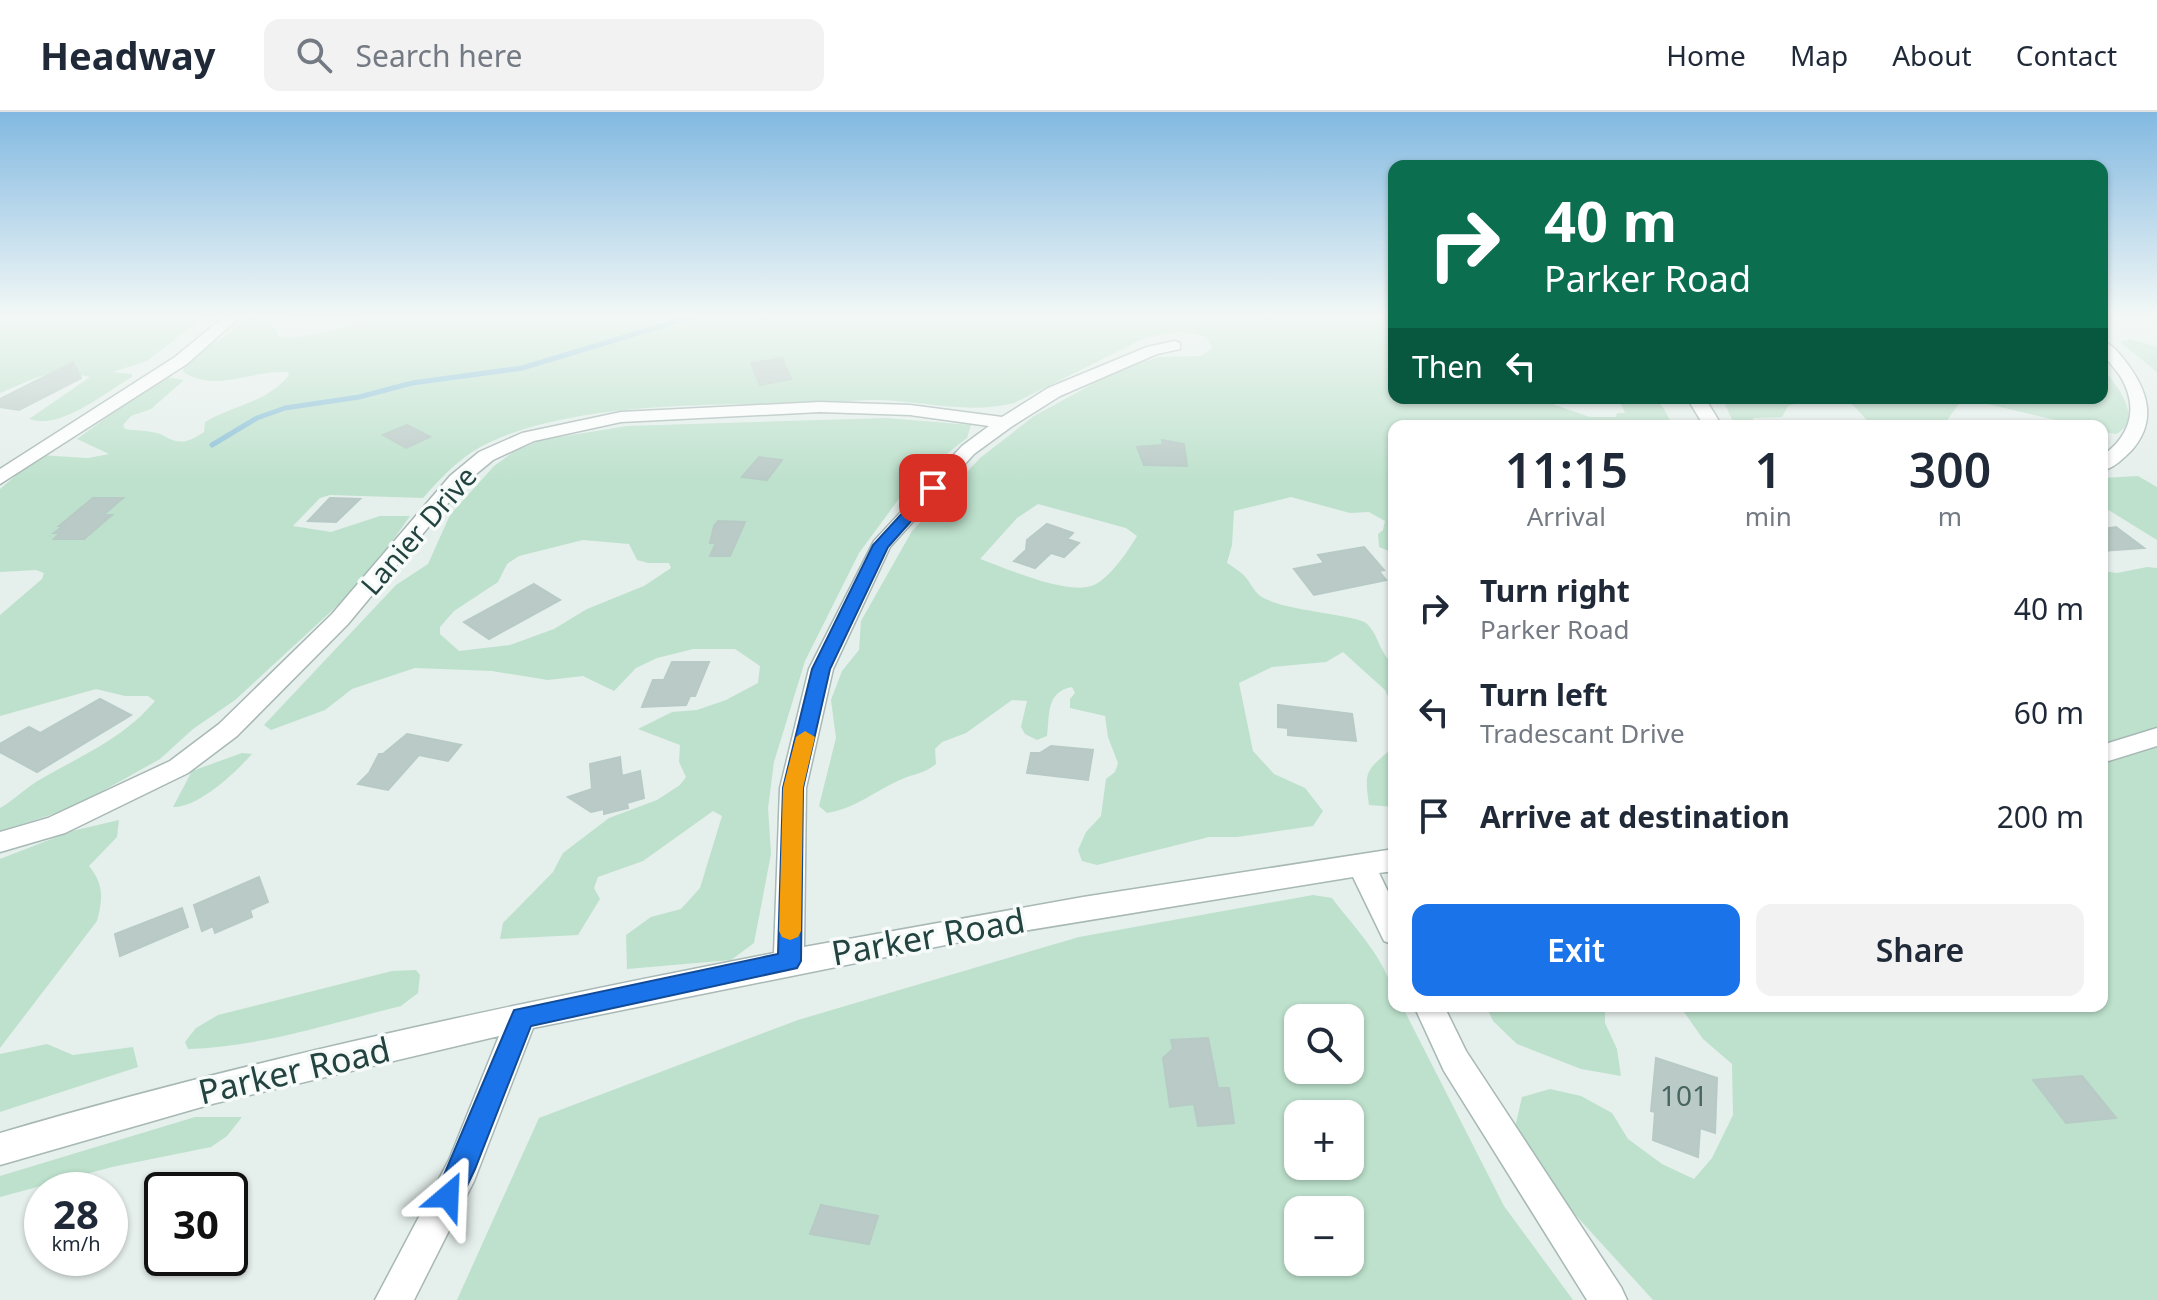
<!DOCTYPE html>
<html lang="en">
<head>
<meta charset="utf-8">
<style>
  :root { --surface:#fff; --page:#f2f2f3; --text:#1f2937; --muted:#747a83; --line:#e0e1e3; --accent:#1a73e8 }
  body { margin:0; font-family:"Noto Sans",sans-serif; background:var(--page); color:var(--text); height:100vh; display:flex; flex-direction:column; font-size:30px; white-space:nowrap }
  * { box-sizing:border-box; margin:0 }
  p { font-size:26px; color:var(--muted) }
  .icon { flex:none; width:44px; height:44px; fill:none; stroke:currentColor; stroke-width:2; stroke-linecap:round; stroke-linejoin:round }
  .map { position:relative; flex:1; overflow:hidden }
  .panel { position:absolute; left:1388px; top:308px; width:720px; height:592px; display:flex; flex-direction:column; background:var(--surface); border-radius:16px; box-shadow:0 2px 6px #0004 }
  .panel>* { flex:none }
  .banner { position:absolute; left:1388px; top:48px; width:720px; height:244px; border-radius:16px; box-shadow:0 2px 6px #0004; background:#0b6e4f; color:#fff; overflow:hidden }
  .buttons { position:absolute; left:1284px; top:892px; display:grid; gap:16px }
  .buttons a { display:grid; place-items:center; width:80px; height:80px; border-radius:16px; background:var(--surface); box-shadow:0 2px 6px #0004; font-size:40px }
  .speed { position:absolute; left:24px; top:1060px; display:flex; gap:16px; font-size:40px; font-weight:700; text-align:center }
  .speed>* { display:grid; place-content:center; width:104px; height:104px; border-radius:50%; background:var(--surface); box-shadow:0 2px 6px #0004; line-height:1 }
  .speed small { font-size:20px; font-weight:400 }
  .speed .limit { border:4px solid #111; border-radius:12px; background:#fff; color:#111 }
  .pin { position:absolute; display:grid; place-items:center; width:68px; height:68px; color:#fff; margin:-34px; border-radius:16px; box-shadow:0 4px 12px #0006 }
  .me { position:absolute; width:88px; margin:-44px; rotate:26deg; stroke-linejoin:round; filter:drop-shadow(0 0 6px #0008) }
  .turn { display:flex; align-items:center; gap:28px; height:168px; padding:0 24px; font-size:36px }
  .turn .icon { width:104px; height:104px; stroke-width:2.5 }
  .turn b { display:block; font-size:56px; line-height:68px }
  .then { display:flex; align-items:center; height:76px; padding:0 24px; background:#0003; gap:16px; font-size:30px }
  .eta { display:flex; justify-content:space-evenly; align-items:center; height:136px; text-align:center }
  .eta b { font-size:48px; font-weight:600; line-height:56px }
  .primary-button { display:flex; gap:16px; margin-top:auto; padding:16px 24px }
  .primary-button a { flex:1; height:92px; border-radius:16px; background:var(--accent); color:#fff; font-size:32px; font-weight:600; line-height:92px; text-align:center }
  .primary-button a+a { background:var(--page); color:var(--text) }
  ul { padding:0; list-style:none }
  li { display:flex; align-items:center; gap:24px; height:104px; padding:0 24px }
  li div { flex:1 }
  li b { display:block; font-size:30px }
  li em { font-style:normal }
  header { display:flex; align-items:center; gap:48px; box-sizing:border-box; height:112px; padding:0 40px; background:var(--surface); border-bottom:2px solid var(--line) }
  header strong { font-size:38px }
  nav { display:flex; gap:44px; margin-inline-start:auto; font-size:28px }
  .search { width:560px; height:72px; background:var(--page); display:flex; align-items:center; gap:20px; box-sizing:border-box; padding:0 28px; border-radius:16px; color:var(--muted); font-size:30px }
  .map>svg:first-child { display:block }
</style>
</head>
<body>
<header>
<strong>Headway</strong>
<div class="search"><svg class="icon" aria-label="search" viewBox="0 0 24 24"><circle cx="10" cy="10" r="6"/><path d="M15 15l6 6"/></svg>Search here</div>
<nav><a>Home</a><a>Map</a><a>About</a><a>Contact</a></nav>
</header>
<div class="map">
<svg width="2157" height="1188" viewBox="0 0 2157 1188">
  <rect width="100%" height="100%" fill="#e5efec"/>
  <path fill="#bde1cc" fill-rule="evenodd" d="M0,204h205l-58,45 -34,11 19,2v3c-28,16 -70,53 -103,42l61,-42c-42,-11 -55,2 -90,16z
    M247,204h48l-27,9 9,5v6c27,5 72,-10 99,-20h1018v82h141l55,19h26l1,-4h8l-7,-15c37,0 38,-7 55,28h-279v127l-15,-6 -1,-13 5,-4 2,-9 -16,-9 -19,1 -59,-16 -57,14 -2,34 -5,18c6,4 16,10 20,16 7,9 8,16 21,21 20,10 91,16 98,23 13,11 13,31 28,41v46l-9,-20 -42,-38 -17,10 -54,5 -33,16 14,68 21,23 31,14 18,23 -10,15 -76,11h-28l-112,28 -15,-4 -4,-11 8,-18 15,-16 5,-37 9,-7 3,-9 -10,-26 -3,-21 -35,-8v-9l5,-6 -3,-6c-26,5 -22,26 -25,49l-10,4 -12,-6 -4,-7 6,-26 -15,-1 -46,33 -24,9 -7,7 1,15c-11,9 -22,10 -34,15 -26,11 -47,30 -75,34l-8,-7 17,-68 -5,-38 11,-29 17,-21 2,-29 51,-90 68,-73 54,-42 86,-47 39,-12 42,-1 12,-8 -7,-11c-20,-9 -45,-4 -65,3l-127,63c-47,12 -93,-3 -140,-3 -20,0 -40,3 -61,3 -97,2 -257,-3 -341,49 -18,12 -35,30 -49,46l-93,-3 -10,3 -27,28 38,6 49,-16h30l-46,65 -129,119 -42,29 -33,30 -88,49 -72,23v-23c13,-7 23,-18 36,-26 42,-25 86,-42 119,-81l-7,-5h-23l-29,-7 -96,27v-101l42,-36 2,-6 -8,-3 -36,2v-83l40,-34 48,3 21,-4 -32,-15 89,-65 1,3 17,3 -33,29 -20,7 -8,9 2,4c11,2 30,1 39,7 15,8 22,8 40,-4l1,-10c28,-17 62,-19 84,-47l-2,-3c-36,-2 -71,21 -104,0l1,-7c19,-19 45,-27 63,-49zM1038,392l88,24 11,8c-9,15 -25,39 -41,48 -25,14 -90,-16 -116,-25l37,-41z
    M2130,227l27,8v25l-37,-30z
    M2102,255c12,15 44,52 14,67l-14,-2v-6h-21l-110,-26 -10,1 -16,22 2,3h-75l-18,-20 -13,-8h261z
    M1722,286h92l-26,8 -6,11 -29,1 2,8h-20z
    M886,306l85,7 -4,13 -55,43 -53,72 -54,108 -31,101 -6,46 3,46 -17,89 -23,17 -104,9 -1,-34 25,-18 30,-8 19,-21 22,-72 -9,-5 -70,50 -45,16 -4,11 6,11 -22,36 -78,4 3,-16 50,-51 10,-19 46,-35 48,-18 23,-15 6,-8 -7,-15 1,-17 -42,-16 34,-17 25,-2 29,-10 32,-17 2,-17 -25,-17h-42l-36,9 -21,10 -22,23 -31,-15 -35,4 -56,-9 -77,-3 -63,21 -27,21 -54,20 -7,-5 132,-140 32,-21 22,-49 44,-49 21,-15 26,-11 86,-14zM583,428l46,4 8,16 11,3h21l2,5 -27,18 -57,23 -33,20 -44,16 -51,6 -19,-17v-7l14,-16 44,-29 9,-18 12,-8z
    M2138,364l19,11v53l-55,-34v-28z
    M2147,455l10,1v732h-504l-134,-147 -3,-30 6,-26 28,-8 31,7 31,17 16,26 34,25 32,15 18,-21 21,-43 -1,-51 -29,-25 -19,-27 -8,-6h426v-435l15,2z
    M1394,617v78l-25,-2c-4,-32 -5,-33 20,-54l-1,-9z
    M242,641l10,1c-17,19 -54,54 -79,53l19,-36z
    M119,708l-2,17 -28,29c15,19 14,32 8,55l-97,127v-189l72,-28z
    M1313,783l19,3c23,31 62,68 62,108h8l102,200 69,94h-1116l82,-182 259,-98 281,-83zM1298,906h52v52h-52zM1298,1002h52v52h-52zM1298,1098h52v52h-52z
    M416,858l4,5 -2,18 -17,13c-69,17 -141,41 -213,43l-3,-7 11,-14 22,-13 174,-44z
    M1486,894h119v17l12,26 4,27 -40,-7 -64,-25 -24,-23z
    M47,932l26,11 60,-8 5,20 -138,45v-58z
    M195,1005h47l-15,19 -16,11 -99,20 -112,30v-21z"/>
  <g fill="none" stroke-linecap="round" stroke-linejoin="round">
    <path stroke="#8ac0d7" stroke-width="5" d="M212,333l45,-27 28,-10 74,-11 53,-14 110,-15 172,-52"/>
  </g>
  <path fill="#bacac6" stroke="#b7cac5" stroke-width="2" d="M782,246l9,21 -31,6 -9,-22z
    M73,250l8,16 -62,32 -19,-3v-8z
    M407,313l23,12 -24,11 -23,-13z
    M1162,328l22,4 3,22 -43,-1 -7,-18 26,-2z
    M759,345l23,3 -15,20 -25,-3z
    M93,386h30l-20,17h9l-28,24h-30l6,-6h-6l9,-7h-4z
    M330,386l30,1 -24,23 -28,-1z
    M718,409l27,1 -15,34h-20l6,-13h-6l4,-17z
    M1047,412l26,9 -6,6 12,4 -15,14 -13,-4 -16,15 -21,-7 12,-11 1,-10z
    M2116,415l28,21 -42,3v-22z
    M1364,435l20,23 -5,1 7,9 -72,15 -20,-26 30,-6 -6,-8z
    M534,472l26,16 -71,39 -25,-17z
    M672,550h37l-14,34h-5l-4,9 -44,2 11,-27h11z
    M100,587l31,16 -94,57 -37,-20v-8l29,-17 11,6z
    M1278,593l74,9 4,27 -68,-6v-7l-10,-1z
    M407,622l54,11 -13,16 -29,-6 -31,35 -30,-6 11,-11 10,-19h4z
    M1051,634l42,4 -5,30 -61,-7 4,-20h9z
    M620,645l2,19 18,-5 4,27 -17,5 1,5 -24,6v-5l-13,3 -23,-15 24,-8 -2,-25z
    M259,765l9,25 -18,8 2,7 -37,16 -2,-7 -11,5 -8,-26z
    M182,796l6,19 -68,29 -5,-22z
    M1208,926l10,50h11l5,35 -36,3 -4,-22 -24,3 -7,-49 10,-9 -2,-9z
    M1656,946l61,20 -2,55 -15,-5 -2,29 -45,-17 2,-28 -4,-1z
    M2082,964l34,42 -50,5 -33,-43z
    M821,1093l57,11 -9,28 -59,-10z"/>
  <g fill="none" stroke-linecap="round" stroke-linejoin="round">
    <g stroke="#a7b8b5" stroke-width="3">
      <path id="street" d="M225,204h16l-54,48 -187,120v-15l175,-112z
        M1174,229l6,2v6l-23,5 -97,42 -49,31 -37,27 -84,93 -57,122 -27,119 -2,159 279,-50 311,-48v22l-15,2 15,31v41l-10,-4 -31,-64 -373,61 -447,90 -59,153 -60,119h-39l74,-140 50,-124 -287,68 -212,61v-32c255,-75 514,-129 774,-180l6,-165 29,-119 65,-128 88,-95 27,-20 -79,-11 -90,-3 -199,10 -87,19 -41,19 -29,24 -116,140 -111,112 -49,37 -123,60 -65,19v-20l48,-14 122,-57 49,-37 113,-110 118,-138 29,-24 43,-19 99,-21 199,-10 90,3 92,12 46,-29 99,-41z
        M2102,229c11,3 20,16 27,25 20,28 27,56 3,84 -8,8 -18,18 -30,21v-15c27,-19 37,-46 20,-77 -9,-15 -20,-20 -20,-38z
        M1687,286h18l17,28h-18z
        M2157,616v18l-55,17v-18z
        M1414,894h30l22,45 155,236 6,13h-40l-143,-229z"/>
    </g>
    <use href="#street" fill="#fff" fill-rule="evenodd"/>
  </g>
  <linearGradient id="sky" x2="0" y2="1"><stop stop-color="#82b9e1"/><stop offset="0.55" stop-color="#f3f8f6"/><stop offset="1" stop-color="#f3f8f6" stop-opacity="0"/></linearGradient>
  <rect width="2157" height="371" fill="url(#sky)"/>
  <path fill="#1a73e8" stroke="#114b97" stroke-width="2" d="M933,372l5,1v6l-50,56 -58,122 -27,119 -2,173 -4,7 -266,58 -56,143 -17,36 -10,4 -9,-4 -4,-9 79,-186 264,-56 5,-166 29,-119 61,-124 55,-60z"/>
  <path fill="#f59e0b" d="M805,619l10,6 -12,51 -2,143 -3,6 -8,3 -8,-3 -3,-6 4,-143 13,-51z"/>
  <g text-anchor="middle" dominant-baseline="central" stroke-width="7" stroke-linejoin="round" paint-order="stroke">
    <g font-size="28" fill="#22433f" stroke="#f6fbf9">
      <text transform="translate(418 418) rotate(-49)">Lanier Drive</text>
    </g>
    <g font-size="28" fill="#486561">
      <text x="1684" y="983">101</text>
    </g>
    <g font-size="34" fill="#22433f" stroke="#f6fbf9">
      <text transform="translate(928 824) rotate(-10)">Parker Road</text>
      <text transform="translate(294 958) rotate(-13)">Parker Road</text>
    </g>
  </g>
</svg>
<div class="buttons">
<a><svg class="icon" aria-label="search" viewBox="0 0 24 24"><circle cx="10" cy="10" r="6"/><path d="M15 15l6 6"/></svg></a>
<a>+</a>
<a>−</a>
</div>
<div class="speed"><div>28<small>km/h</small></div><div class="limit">30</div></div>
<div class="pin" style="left:933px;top:376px;background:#d93025"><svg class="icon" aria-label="arrive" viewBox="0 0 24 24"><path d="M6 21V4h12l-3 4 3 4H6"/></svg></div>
<svg class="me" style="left:448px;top:1084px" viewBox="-20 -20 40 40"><path d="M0-17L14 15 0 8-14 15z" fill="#1a73e8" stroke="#fff" stroke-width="4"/></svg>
<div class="banner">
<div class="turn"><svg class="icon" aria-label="right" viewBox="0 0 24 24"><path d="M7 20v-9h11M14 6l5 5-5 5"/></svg><div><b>40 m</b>Parker Road</div></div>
<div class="then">Then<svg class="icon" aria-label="left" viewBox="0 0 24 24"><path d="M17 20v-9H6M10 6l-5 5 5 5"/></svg></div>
</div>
<section class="panel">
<div class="eta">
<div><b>11:15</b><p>Arrival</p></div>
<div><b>1</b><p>min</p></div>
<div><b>300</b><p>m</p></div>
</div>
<ul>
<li><svg class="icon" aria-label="right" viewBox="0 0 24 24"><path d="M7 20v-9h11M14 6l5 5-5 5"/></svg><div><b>Turn right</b><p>Parker Road</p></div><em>40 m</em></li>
<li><svg class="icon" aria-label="left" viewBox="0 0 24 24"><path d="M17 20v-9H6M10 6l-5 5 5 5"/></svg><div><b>Turn left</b><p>Tradescant Drive</p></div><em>60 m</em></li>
<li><svg class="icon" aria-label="arrive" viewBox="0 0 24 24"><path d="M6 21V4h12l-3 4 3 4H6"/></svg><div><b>Arrive at destination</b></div><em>200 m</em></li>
</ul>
<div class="primary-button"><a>Exit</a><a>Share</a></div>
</section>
</div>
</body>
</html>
